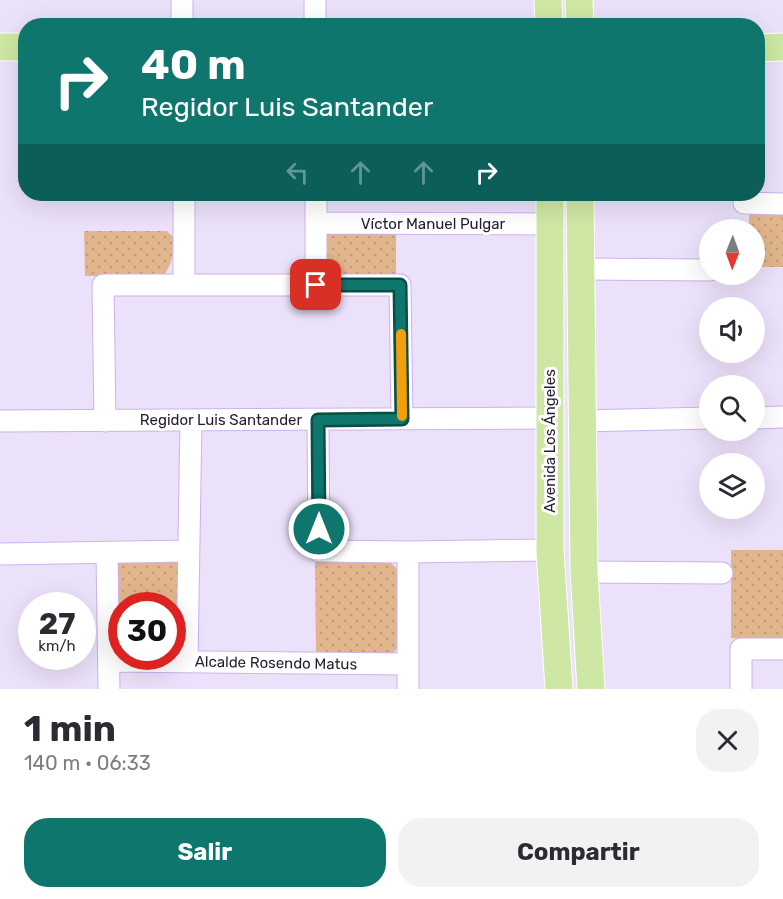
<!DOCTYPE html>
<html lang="es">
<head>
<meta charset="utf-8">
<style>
  :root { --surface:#fff; --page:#f2f2f3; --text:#2b2b33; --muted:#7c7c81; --accent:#0f766e }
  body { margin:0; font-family:Rubik,sans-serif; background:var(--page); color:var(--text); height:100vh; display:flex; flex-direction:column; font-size:22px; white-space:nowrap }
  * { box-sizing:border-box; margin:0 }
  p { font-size:20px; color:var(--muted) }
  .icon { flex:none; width:33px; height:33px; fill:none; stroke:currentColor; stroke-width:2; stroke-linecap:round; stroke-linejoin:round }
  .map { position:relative; height:689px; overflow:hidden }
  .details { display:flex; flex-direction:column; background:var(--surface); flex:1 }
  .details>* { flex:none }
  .guide { position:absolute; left:18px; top:18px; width:747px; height:183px; border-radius:24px; box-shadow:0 6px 24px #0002; background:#0f766e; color:#fff; overflow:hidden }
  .needle { width:39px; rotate:181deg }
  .buttons { position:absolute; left:699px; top:219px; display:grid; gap:12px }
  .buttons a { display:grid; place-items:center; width:66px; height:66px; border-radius:50%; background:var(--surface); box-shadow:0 6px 24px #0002; font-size:30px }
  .speed { position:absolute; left:18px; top:592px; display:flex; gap:12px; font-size:30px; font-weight:700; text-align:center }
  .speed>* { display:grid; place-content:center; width:78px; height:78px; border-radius:50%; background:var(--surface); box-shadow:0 6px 24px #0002; line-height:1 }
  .speed small { font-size:15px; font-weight:400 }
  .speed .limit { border:9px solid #d22; background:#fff; color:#111 }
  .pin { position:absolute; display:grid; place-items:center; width:51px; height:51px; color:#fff; margin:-26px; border-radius:12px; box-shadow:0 3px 9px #0006 }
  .me { position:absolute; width:66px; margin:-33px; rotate:0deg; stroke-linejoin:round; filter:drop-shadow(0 0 4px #0008) }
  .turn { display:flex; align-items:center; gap:21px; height:126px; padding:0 24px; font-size:27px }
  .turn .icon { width:78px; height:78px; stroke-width:2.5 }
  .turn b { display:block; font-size:42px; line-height:51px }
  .lanes { display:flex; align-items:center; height:57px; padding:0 24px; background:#0003; justify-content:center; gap:30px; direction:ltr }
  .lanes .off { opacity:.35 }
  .round { display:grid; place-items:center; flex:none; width:63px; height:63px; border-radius:24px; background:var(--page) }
  .headline { display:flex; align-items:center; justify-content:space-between; height:102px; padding:0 24px }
  h1 { font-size:36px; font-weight:700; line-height:45px }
  .cta { display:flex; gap:12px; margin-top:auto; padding:12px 24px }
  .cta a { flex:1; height:69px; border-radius:24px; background:var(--accent); color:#fff; font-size:24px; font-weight:700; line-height:69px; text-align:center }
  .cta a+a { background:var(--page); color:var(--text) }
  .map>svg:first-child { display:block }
</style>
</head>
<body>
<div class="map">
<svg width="783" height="689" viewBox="0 0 783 689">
  <defs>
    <pattern id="grass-dots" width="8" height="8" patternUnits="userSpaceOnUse" patternTransform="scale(1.5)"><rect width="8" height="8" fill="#e1b68c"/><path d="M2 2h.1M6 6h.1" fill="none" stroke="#c19c79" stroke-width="1.8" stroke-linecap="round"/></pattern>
  </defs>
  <rect width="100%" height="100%" fill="#ece1fa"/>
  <path fill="url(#grass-dots)" d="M749,208h34v59h-28l-1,-37 -5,-1z
    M84,231h83l6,6c0,15 1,28 -11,39h-77z
    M327,231h69v44l-69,1z
    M731,550h52v88h-52z
    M121,556h51l7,9 2,84 -8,6 -1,-49h-50l-1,47 -8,-12 1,-77z
    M315,561l76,2 8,8v75l-9,11 -74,-2z"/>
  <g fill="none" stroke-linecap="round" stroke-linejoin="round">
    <g stroke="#cdb2ec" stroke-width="23">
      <path id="minor" d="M182,0v26
        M315,0v26
        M184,194v91
        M744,194v9l39,1
        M316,223l234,1
        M581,269l129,1
        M316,285v-91
        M754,418l29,-1
        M318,420l1,131 89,1 142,-2
        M0,421l551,-3
        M105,421l-2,-136h297l2,134
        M581,421l129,-3
        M408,552v137
        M107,553l2,136
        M0,554l188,-3
        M584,572l138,1
        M109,661l299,3
        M187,662l4,-242
        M741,689v-40h42"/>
    </g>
    <g stroke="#fff" stroke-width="29">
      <path id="major" d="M548,0l1,26
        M579,0l1,26
        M0,47h26
        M758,48l25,-1
        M550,194v356l9,139
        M580,194l4,378 7,117"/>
    </g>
    <use href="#minor" stroke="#fff" stroke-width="21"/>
    <use href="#major" stroke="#cfe7a4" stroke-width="27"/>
  </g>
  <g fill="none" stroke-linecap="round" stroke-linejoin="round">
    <g stroke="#0a4d48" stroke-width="15">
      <path id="route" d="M316,285h84l2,134 -84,1 1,109"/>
    </g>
    <use href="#route" stroke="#0f766e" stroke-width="10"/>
    <path stroke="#f59e0b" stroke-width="10" d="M401,334l1,82"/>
  </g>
  <g text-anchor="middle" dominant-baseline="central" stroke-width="6" stroke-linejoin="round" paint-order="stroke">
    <g font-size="15" fill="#261b31" stroke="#fff">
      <text x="433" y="224">Víctor Manuel Pulgar</text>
      <text x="221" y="420">Regidor Luis Santander</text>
      <text transform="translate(550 441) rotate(-90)">Avenida Los Ángeles</text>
      <text transform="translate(276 663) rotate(1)">Alcalde Rosendo Matus</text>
    </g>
  </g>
</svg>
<div class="buttons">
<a><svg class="needle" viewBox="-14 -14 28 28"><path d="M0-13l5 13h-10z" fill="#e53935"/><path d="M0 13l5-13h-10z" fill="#7c7c81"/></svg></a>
<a><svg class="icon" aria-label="sound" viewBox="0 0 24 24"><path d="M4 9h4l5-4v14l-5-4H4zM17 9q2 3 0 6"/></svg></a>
<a><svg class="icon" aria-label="search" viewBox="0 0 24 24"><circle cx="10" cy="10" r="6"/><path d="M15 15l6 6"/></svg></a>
<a><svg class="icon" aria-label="layers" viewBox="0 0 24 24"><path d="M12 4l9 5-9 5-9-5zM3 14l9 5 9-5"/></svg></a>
</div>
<div class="speed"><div>27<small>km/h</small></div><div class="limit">30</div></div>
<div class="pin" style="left:316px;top:285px;background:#d93025"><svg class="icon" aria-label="arrive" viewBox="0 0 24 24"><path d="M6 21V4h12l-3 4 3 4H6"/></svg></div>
<svg class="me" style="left:319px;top:529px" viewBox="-20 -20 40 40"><circle r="17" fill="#0f766e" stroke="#fff" stroke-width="3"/><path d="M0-11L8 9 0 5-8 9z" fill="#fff"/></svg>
<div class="guide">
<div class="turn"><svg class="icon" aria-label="right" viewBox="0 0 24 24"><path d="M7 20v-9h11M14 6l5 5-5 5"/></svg><div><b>40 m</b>Regidor Luis Santander</div></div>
<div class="lanes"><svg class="icon off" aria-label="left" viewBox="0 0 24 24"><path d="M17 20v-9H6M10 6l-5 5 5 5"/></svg><svg class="icon off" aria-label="ahead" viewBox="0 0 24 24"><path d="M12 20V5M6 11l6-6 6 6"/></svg><svg class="icon off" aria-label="ahead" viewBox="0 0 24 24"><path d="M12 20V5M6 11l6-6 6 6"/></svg><svg class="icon" aria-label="right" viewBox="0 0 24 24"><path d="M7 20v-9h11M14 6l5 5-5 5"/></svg></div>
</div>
</div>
<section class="details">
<div class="headline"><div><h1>1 min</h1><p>140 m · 06:33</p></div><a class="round"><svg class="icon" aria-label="close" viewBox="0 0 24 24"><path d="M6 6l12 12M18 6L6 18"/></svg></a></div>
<div class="cta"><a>Salir</a><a>Compartir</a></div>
</section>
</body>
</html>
